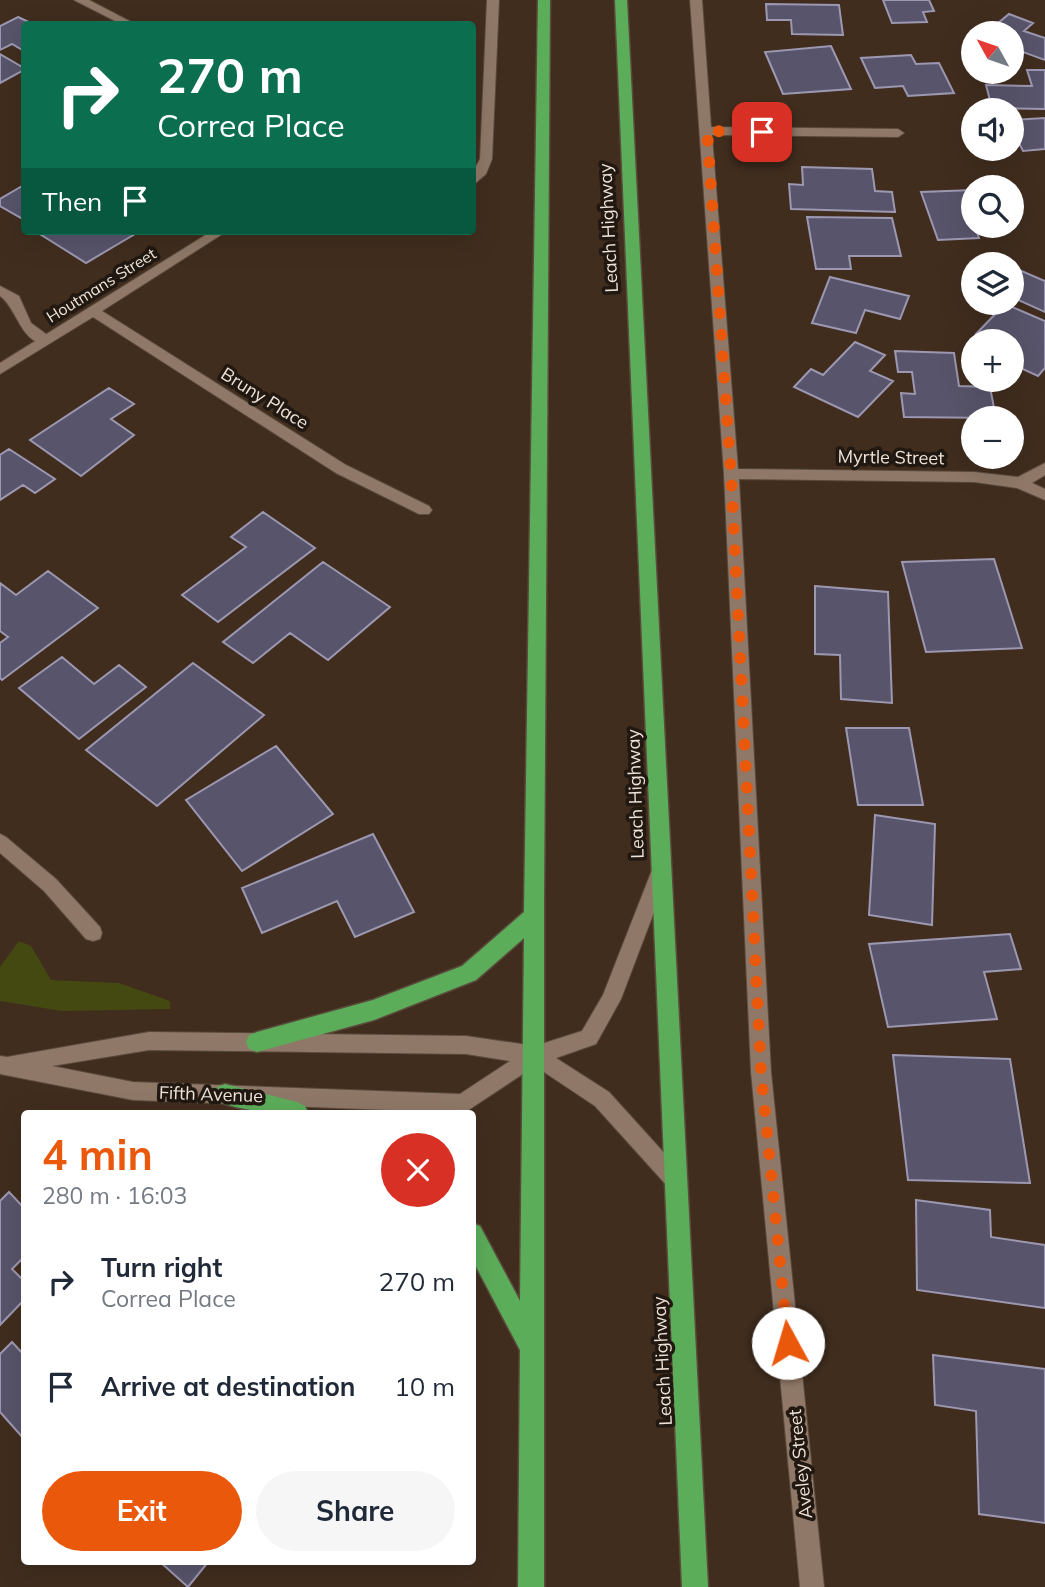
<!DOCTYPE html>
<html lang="en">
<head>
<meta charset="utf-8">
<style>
  :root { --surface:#fff; --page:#f6f6f7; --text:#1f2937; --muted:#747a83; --accent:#ea580c }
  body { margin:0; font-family:Mulish,sans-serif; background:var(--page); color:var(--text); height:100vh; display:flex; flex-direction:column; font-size:26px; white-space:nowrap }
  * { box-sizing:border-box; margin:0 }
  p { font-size:23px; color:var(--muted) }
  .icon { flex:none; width:38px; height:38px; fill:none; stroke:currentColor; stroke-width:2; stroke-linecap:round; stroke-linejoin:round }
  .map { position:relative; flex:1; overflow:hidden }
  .drawer { position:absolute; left:21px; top:1110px; width:455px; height:455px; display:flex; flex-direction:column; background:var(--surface); border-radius:7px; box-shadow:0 7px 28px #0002 }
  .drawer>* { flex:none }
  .top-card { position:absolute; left:21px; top:21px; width:455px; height:214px; border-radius:7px; box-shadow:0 7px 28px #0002; background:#0b6e4f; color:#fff; overflow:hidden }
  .needle { width:46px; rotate:310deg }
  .tools { position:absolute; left:961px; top:21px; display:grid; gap:14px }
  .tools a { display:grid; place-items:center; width:63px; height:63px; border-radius:50%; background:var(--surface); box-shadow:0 7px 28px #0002; font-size:35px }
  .pin { position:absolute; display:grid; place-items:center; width:60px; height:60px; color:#fff; margin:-30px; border-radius:14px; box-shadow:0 4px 10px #0006 }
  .me { position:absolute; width:77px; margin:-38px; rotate:354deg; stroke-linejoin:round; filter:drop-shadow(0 0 5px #0008) }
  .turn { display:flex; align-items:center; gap:24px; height:147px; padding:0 21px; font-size:32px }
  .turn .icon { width:91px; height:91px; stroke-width:2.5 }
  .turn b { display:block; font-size:49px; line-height:60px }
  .then { display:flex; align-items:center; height:66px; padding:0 21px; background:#0003; gap:14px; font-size:26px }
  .round { display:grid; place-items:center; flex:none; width:74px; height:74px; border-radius:37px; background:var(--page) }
  .head { display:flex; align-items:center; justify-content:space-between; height:119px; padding:0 21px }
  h1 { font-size:42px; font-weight:700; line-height:52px; color:var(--accent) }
  .action { display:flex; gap:14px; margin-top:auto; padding:14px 21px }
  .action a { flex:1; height:80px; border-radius:42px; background:var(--accent); color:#fff; font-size:28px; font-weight:700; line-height:80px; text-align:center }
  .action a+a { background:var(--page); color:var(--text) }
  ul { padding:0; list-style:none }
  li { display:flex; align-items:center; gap:21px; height:105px; padding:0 21px }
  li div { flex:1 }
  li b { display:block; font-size:26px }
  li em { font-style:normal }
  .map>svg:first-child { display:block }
</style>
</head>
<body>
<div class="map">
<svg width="1045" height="1587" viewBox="0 0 1045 1587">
  <rect width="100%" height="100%" fill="#402d1e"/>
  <path fill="#444911" d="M19,941l12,5 20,34 68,3 51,18v8l-108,2 -62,-10v-34z"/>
  <path fill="#58546b" stroke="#9d98b2" stroke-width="2" d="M883,0h46l5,11 -11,1 4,10 -35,1z
    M766,4l73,1 4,30 -51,-1 -1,-14h-24z
    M1009,14l24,9 -9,8 21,7v22l-33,-12v-15h-26z
    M18,17l15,7h-9v27l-12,-7 -12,6v-24z
    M831,46l20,43 -68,5 -18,-42z
    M0,54l24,14v2l-24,13z
    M911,55l5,9 23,-1 15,30 -46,3 -5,-10 -28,2 -14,-30z
    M1027,70h18v39l-53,-1 -6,-23 46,1z
    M1045,118v31l-22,2 -11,-22v-9z
    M802,167l70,2 3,22 17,1 3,20 -104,-3 -2,-25 14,1z
    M24,185v31l-3,2 -21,-12v-7z
    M973,190l-2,27 8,21 -41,2 -17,-48z
    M807,217l85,1 9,38h-52l2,13h-35z
    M35,231h105l-54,32z
    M1012,267l33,14v31l-33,-15z
    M830,277l79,19 -9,23 -35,-9 -9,23 -44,-10z
    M1005,304l40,17v47l-7,8 -26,-12v-8l3,-4 -3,-2v-9h-19l-17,-7z
    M855,342l30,13 -15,16 23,10 -35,36 -64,-30 17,-18 12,6z
    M895,351l59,2 5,33 31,1 6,31 -92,-1 -3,-24 14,1 -3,-22h-14z
    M109,388l25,16 -23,15 23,16 -53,41 -51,-36z
    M9,449l46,30 -20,14 -12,-8 -23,15v-45z
    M263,512l52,36 -97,74 -36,-27 64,-48 -15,-10z
    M994,559l28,89 -96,4 -24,-90z
    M323,562l67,45 -62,53 -38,-27 -37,30 -30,-21z
    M48,571l50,37 -96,72 -2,-2v-35l8,-6 -8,-6v-48l16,12z
    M815,586l73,6 4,111 -51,-4 -1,-44 -25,-1z
    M62,657l32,27 25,-19 27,22 -67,52 -60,-51z
    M193,663l71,52 -107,91 -71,-56z
    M846,728h63l14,77h-65z
    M276,746l57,68 -91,57 -56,-71z
    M875,815l60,9 -3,101 -63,-10z
    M373,834l41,78 -59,25 -18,-36 -75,32 -20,-45z
    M1010,934l11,35 -37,3 13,47 -109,8 -19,-83z
    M893,1055l117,4 20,124 -122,-3z
    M9,1192l15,16v49l-12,12 12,12v19l-24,25v-124z
    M916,1200l74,10 1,27 54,8v63l-128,-18z
    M12,1342l12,13v84l-24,-27v-58z
    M933,1355l112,14v154l-66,-9 -3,-103 -41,-6z
    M159,1561h50l-21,26z"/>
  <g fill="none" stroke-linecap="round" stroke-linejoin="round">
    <g stroke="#5a4b3d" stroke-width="2">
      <path id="service" d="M0,286l19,10 12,27 19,14v6c-28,6 -33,-36 -50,-47z"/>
    </g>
    <g stroke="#5a4b3d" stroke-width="2">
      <path id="minor" d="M74,0h15l46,24h-14z
        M487,0h12l-7,159 -6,15 -14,12v-12l8,-15z
        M690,0h12l9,127 187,2 6,4 -6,4 -186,-2 26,334 236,3 44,5 27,-14v12l-13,8 13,6v11l-28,-12 -43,-6 -235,-3 32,593 53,515h-24l-49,-515 -27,-598z
        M212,231h15l-125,80 244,154 83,41 3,4 -3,4h-10l-83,-41 -243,-156 -93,57v-11z
        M0,834l6,3 50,42 44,48 2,6 -2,6 -7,2 -7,-2 -42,-48 -44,-38z"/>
    </g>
    <g stroke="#5a4b3d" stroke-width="2">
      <path id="tertiary" d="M661,862l6,2 3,6 -49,129 -25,45 -40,14 53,34 75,83 3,7 -3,7 -7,3 -7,-3 -75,-83 -60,-40 -71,47 -331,-13 -133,-26v-18l7,1 142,-25 317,4 69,10 47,-15 21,-36 49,-125 3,-6zM149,1050l317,4 44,7 -50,33 -327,-12 -81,-16z"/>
    </g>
    <g stroke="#5a4b3d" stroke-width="3">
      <path id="trunk" d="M538,0h12l-6,902v685h-26l2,-237 -48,-91v-36l8,3 40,75 4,-363 -48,42 -102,40 -117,32 -8,-3 -3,-7 3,-7 8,-3 116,-32 89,-34 62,-54z
        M615,0h12l81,1587h-26z
        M225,1084l72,18 8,4 3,7c-32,0 -61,0 -91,-12l-3,-7 3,-7z"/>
    </g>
    <use href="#service" fill="#8f7867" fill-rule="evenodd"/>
    <use href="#minor" fill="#8f7867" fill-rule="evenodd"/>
    <use href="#tertiary" fill="#8f7867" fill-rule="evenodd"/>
    <use href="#trunk" fill="#5cad5a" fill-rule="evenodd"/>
  </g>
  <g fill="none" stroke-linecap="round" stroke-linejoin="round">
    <path stroke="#ea580c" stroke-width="12" stroke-dasharray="0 21.6" d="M762,132l-55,-1 24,343 30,598 27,271"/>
  </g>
  <g text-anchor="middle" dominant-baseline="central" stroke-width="7" stroke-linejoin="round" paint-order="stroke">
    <g font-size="16" fill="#efe3d9" stroke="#201811">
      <text transform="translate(101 285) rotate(-32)">Houtmans Street</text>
    </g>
    <g font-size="18" fill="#efe3d9" stroke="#201811">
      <text transform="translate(608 228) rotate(-93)">Leach Highway</text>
      <text transform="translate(265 398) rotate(32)">Bruny Place</text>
      <text transform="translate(891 457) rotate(1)">Myrtle Street</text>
      <text transform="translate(635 794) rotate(-92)">Leach Highway</text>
      <text transform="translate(211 1094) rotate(2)">Fifth Avenue</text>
      <text transform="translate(662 1361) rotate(-93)">Leach Highway</text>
      <text transform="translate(800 1464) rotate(-96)">Aveley Street</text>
    </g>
  </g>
</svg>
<div class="tools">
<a><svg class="needle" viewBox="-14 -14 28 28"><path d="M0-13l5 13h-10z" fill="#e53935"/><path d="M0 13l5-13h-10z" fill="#747a83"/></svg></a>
<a><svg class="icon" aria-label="sound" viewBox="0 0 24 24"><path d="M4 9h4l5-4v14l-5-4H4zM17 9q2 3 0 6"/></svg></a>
<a><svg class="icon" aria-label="search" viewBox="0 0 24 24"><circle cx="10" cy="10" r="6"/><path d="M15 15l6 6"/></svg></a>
<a><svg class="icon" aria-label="layers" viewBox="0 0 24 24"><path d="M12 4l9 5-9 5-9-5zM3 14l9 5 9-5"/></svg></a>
<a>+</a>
<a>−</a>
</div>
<div class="pin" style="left:762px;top:132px;background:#d93025"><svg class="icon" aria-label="arrive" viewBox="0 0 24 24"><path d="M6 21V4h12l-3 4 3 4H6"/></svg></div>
<svg class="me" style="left:788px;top:1343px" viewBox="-20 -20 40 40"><circle r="19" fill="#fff"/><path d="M0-13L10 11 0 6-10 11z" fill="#ea580c"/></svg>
<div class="top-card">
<div class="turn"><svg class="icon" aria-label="right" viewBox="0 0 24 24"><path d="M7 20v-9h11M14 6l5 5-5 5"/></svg><div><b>270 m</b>Correa Place</div></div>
<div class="then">Then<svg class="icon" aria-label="arrive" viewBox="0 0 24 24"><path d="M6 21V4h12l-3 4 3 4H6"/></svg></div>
</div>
<section class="drawer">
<div class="head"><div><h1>4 min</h1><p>280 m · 16:03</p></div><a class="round" style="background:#d93025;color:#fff"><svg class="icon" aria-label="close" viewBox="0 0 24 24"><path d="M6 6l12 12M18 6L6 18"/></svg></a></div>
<ul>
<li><svg class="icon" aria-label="right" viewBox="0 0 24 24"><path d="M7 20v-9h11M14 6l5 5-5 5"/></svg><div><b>Turn right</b><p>Correa Place</p></div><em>270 m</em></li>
<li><svg class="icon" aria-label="arrive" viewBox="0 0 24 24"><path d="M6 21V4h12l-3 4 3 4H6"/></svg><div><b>Arrive at destination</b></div><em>10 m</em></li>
</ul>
<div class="action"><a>Exit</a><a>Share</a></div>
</section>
</div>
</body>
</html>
